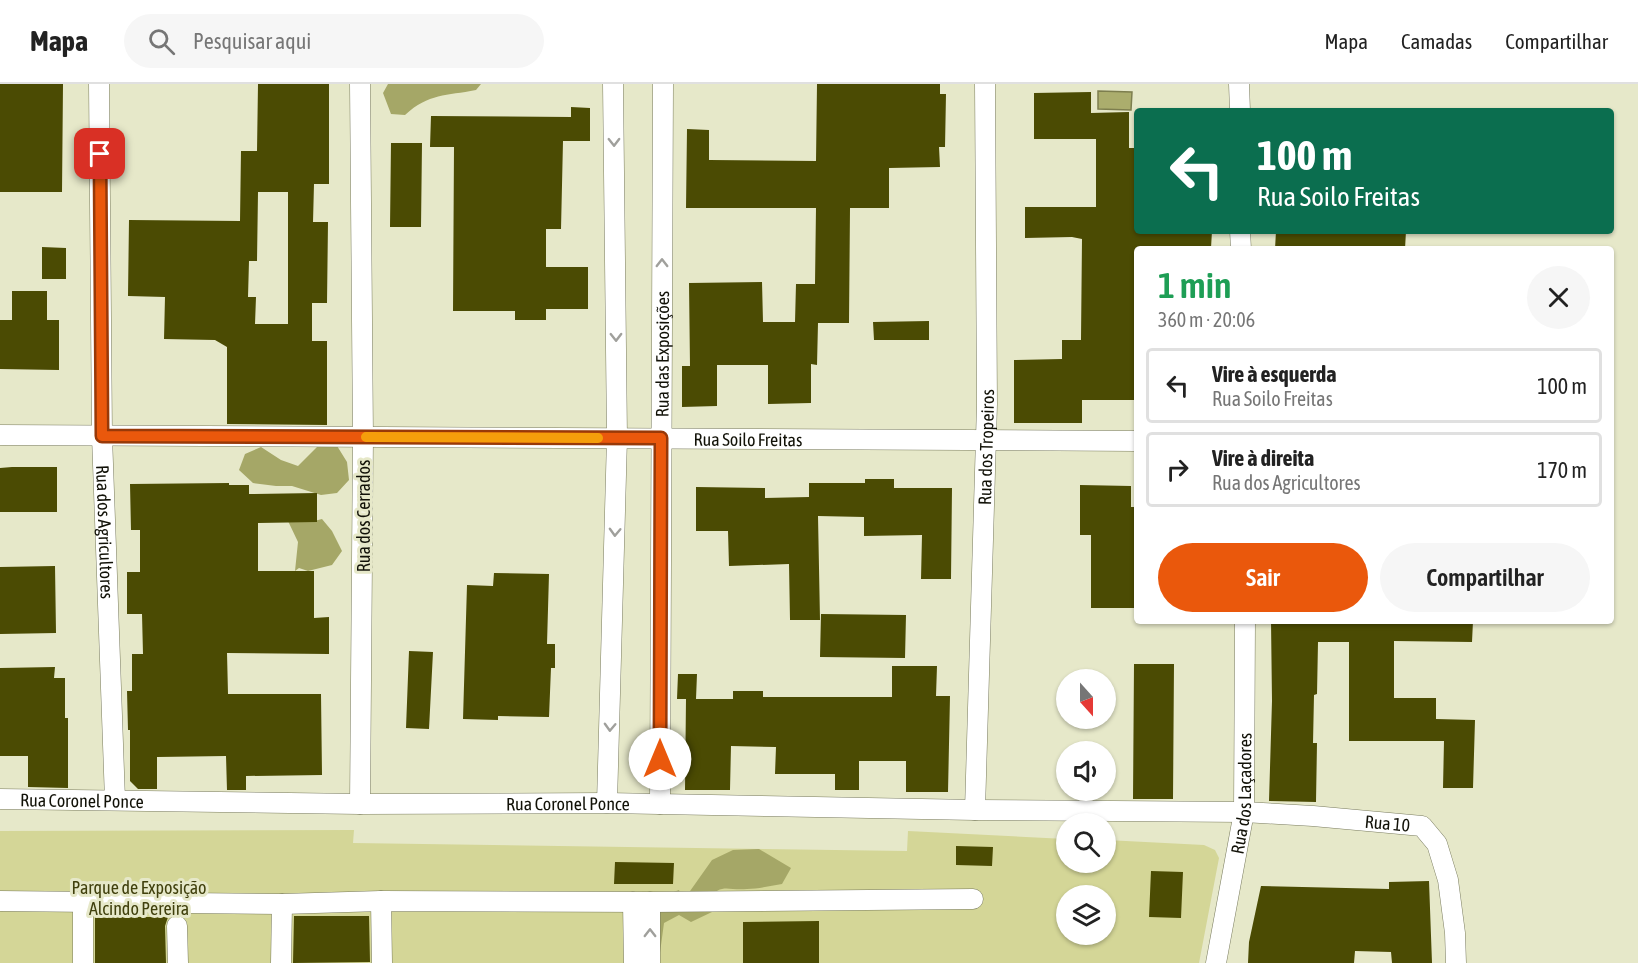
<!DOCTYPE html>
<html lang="pt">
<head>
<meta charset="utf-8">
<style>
  :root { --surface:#fff; --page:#f6f6f6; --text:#222; --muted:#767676; --line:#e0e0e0; --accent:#ea580c }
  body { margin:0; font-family:"Asap Condensed",sans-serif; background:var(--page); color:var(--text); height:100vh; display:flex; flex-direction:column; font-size:22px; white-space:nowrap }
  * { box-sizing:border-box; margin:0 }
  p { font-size:20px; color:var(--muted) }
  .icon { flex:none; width:33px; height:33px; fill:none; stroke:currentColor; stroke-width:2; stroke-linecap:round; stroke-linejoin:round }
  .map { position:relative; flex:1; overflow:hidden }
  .details { position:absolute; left:1134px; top:162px; width:480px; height:378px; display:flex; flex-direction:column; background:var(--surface); border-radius:6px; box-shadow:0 2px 4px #0004 }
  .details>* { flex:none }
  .guide { position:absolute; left:1134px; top:24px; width:480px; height:126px; border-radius:6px; box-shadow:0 2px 4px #0004; background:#0b6e4f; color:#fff; overflow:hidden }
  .needle { width:39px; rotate:159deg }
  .buttons { position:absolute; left:1056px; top:585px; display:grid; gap:12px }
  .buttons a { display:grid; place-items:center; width:60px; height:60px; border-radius:50%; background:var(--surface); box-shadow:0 2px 4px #0004; font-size:30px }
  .pin { position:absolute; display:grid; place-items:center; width:51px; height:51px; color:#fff; margin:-26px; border-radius:12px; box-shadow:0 3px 9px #0006 }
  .me { position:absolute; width:66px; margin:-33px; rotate:0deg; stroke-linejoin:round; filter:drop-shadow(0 0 4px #0008) }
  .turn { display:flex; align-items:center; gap:21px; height:126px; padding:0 24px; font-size:27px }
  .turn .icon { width:78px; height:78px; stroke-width:2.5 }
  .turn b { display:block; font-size:42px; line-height:51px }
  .round { display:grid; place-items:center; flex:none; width:63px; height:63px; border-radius:32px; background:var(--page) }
  .overview { display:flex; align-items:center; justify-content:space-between; height:102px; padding:0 24px }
  h1 { font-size:36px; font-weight:600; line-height:45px; color:#1e9e55 }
  .action { display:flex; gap:12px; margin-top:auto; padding:12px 24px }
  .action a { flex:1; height:69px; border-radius:36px; background:var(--accent); color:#fff; font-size:24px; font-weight:600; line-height:69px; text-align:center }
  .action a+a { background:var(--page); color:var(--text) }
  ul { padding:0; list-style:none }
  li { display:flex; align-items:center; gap:18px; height:75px; margin:0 12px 9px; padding:0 12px; border:3px solid var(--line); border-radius:6px }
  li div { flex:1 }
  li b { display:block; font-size:22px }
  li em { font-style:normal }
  header { display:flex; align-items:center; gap:36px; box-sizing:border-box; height:84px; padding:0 30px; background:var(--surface); border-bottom:2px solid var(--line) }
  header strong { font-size:28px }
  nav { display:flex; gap:33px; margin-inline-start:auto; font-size:21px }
  .search { width:420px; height:54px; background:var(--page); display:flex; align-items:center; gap:15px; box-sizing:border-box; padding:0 21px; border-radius:33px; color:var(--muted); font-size:22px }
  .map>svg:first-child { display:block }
</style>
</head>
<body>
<header>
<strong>Mapa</strong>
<div class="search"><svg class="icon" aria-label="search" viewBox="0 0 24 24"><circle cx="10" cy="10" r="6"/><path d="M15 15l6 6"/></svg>Pesquisar aqui</div>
<nav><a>Mapa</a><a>Camadas</a><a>Compartilhar</a></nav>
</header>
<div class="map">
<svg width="1638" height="879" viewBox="0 0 1638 879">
  <rect width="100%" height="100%" fill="#e6e8c9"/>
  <path fill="#d4d697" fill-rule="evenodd" d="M354,746l-1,13 554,8 1,-20 158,8v23h40v-22l98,5 11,5 4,8 -20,105h-1199v-132zM1066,812h40v38h-40z"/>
  <path fill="#a5a767" d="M388,0h93l-5,6c-30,6 -47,3 -71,25l-14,-1 -8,-21z
    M334,357l13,21 2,18 -12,13 -16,2 -29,-9h-16l-23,-3 -14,-13 6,-16 16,-7 20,13 17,6 24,-24z
    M322,435l10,12 10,20 -10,14 -24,6 -9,-3 -4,3 3,-29 -10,-21 22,1z
    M759,765l32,19 -9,16c-12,2 -24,5 -35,5 -20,2 -24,-7 -41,11l6,12 -21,10 -12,-7 -15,8 -5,37 -2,-62 22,-8 4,11 29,-41 21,-10z"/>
  <path fill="#abad6d" stroke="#7d7e4e" stroke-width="1.5" d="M1098,7l34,1 -1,18 -33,-1z"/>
  <path fill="#4b4b03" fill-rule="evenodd" d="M0,0h63l-1,108h-62z
    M258,0h71v100h-15l-1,38h15l-1,81h-15v38h15v84l-100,-1v-77l-12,-7 -51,-1 1,-42 -37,-1 1,-76 111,1 1,-70h16zM258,108h30v132h-33l1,-27h-8l1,-36h8z
    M817,0h123v10h6l-1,53h-6l1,20 -51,1v40h-39l-1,115h-31l-1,42 -6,-1v39l-43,1v-39h-51v41l-35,1v-41h8l-1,-83 73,-1 1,40h32l1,-38h19l1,-76h-130l1,-79 22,1v30l107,1z
    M1091,8v21l38,-1v36h8v83h75l-1,17 -74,-1v153h-55v23h-68v-63l48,-1v-19h19l1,-101 -10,-2 -47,1v-31h71v-68h-62v-46z
    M571,23l19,1v33h-27l-2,88h-15v38h42v42h-42v11h-31v-9h-62l1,-164h-24l1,-31 140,1z
    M391,59h31l-1,84h-31z
    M1276,147h130l-1,18h-130z
    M42,163l24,1v31h-24z
    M12,207h35v29h12v50l-59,-1v-49h12z
    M929,237v19h-55l-1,-18z
    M12,383h45v45h-57v-44z
    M865,395h29v9h58l-1,91h-30l1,-44 -58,1v-19l-46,-1 2,104h-30l-1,-56 -60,2 -1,-35h-32v-44l69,1v10l44,-1v-14h56z
    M229,399v2h20v9l68,-1v29l-59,1v48h56v47l15,-1v37l-102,-1 1,41h93l1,81 -76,1v14h-19l-1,-34 -69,1v32h-19l-8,-8v-51h-2l-1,-39h5v-37h11l-1,-40h-15v-42h13v-42h-9l-1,-46z
    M1080,401l51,1v21h6v101h-46v-73h-11z
    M55,482l1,67 -56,1v-67z
    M494,489l55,1 -2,70h8v24h-4l-2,49 -51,-1v4l-35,-1 4,-134 26,1z
    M821,530l85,1 -1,43 -85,-1z
    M1271,537h202l-1,21 -78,-1v57h42v21l39,1 -2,68h-30l1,-47h-95v-99h-31l-1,52 -3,1 -1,48h4l-1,59 -47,-1 3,-100z
    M409,567l24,1 -4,77 -23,-1z
    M1134,580h40l-1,135h-40z
    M892,582h45l-1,30h14l-2,96h-42v-31h-47v29h-24v-16h-60l1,-27 -45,-1 -1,44h-45l1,-91h47v-8h30v6h129z
    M55,583l-1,11h11v40h3v70l-40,-1v-31h-28v-88z
    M678,590h19l-1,25h-19z
    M956,762l37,1 -1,19 -36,-1z
    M615,778l59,1 -1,21h-59z
    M1151,787l32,1 -2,46 -32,-1z
    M1429,797l3,82h-40l-1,-11 -36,-1 -1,12h-106l1,-21 12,-56 128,3v-7z
    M294,832h75l1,46 -77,1z
    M95,833h73l-3,9 1,37h-71z
    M819,837v42h-76v-41z"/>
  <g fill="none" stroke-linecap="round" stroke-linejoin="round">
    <g stroke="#7a7c5f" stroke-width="21">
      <g id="street">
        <path id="s1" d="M99,0l3,352 13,364"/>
        <path d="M360,0l3,353 -3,367"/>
        <path d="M1239,0l1,27"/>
        <path d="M1240,147l1,18"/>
        <path id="s2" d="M0,351l1137,6"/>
        <path id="s3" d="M0,715l360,5 247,-1 368,7 269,2 69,4 109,10 15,18 11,36 7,53 1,30"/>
        <path d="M607,719l10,-365 -4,-354"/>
        <path id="s4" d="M660,720l3,-720"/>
        <path id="s5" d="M975,726l12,-406 -2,-320"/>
        <path d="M0,817l282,3 99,-3 269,1 323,-3"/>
        <path d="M381,817l1,62"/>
        <path d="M633,818l1,61"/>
        <path d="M177,842l1,37"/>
        <path d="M83,879v-60"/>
        <path d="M281,879l1,-59"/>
        <path d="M650,879v-61"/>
        <path id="s6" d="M1216,879l28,-151 1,-191"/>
      </g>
    </g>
    <use href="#street" stroke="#fff" stroke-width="20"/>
  </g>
  <defs><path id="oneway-chevron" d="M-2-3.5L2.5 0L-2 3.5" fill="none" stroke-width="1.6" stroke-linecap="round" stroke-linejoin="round" transform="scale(1.5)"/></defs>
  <g stroke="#a0a09c">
    <use href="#oneway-chevron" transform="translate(614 58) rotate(89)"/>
    <use href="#oneway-chevron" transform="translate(662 179) rotate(-90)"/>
    <use href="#oneway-chevron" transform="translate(616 253) rotate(89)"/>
    <use href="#oneway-chevron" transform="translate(615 448) rotate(92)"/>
    <use href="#oneway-chevron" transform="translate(610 643) rotate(92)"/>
    <use href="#oneway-chevron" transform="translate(650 849) rotate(-90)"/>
  </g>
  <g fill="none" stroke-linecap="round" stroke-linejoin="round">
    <g stroke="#983908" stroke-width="15">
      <path id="route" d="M100,70l2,282 559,2 -1,321"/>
    </g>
    <use href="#route" stroke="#ea580c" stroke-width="10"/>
    <path stroke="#f59e0b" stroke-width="10" d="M366,353l232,1"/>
  </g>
  <g text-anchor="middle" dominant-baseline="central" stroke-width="6" stroke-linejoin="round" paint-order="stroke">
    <g font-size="18" fill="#111107" stroke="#e6e8c9">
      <text stroke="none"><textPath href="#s4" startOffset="450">Rua das Exposições</textPath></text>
      <text stroke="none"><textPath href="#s2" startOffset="748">Rua Soilo Freitas</textPath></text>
      <text stroke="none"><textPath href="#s5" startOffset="363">Rua dos Tropeiros</textPath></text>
      <text transform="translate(363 432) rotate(-90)">Rua dos Cerrados</text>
      <text stroke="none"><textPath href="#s1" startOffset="448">Rua dos Agricultores</textPath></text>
      <text stroke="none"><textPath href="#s6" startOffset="172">Rua dos Laçadores</textPath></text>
      <text stroke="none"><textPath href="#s3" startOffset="82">Rua Coronel Ponce</textPath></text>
      <text stroke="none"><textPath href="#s3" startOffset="568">Rua Coronel Ponce</textPath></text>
      <text stroke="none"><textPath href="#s3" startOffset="1388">Rua 10</textPath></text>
    </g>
    <g font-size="18" fill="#40400d" stroke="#e6e8c9">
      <text x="139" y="803">Parque de Exposição<tspan x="139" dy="21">Alcindo Pereira</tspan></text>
    </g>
  </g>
</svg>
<div class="buttons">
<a><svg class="needle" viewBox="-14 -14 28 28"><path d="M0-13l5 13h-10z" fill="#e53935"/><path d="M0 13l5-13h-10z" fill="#767676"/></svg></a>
<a><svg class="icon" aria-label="sound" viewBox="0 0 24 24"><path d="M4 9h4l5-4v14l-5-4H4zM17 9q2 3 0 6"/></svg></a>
<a><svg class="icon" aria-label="search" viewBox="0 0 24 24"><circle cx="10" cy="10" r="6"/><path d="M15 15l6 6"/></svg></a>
<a><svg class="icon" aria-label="layers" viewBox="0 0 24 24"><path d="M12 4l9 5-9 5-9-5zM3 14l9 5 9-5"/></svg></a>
</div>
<div class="pin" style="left:100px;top:70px;background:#d93025"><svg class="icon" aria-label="arrive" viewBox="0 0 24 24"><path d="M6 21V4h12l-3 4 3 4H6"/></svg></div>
<svg class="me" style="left:660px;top:675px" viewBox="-20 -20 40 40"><circle r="19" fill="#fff"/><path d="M0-13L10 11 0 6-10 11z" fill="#ea580c"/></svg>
<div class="guide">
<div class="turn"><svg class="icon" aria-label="left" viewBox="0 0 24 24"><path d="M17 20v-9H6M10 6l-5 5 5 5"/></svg><div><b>100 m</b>Rua Soilo Freitas</div></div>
</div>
<section class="details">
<div class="overview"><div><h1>1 min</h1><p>360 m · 20:06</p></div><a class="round"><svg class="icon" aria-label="close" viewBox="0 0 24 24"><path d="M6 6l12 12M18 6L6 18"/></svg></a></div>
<ul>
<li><svg class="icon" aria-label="left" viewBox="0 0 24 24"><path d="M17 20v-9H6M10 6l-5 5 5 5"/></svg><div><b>Vire à esquerda</b><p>Rua Soilo Freitas</p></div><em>100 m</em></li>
<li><svg class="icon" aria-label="right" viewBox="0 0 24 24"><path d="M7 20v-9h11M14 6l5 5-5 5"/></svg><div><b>Vire à direita</b><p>Rua dos Agricultores</p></div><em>170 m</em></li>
</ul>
<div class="action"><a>Sair</a><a>Compartilhar</a></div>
</section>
</div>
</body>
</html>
